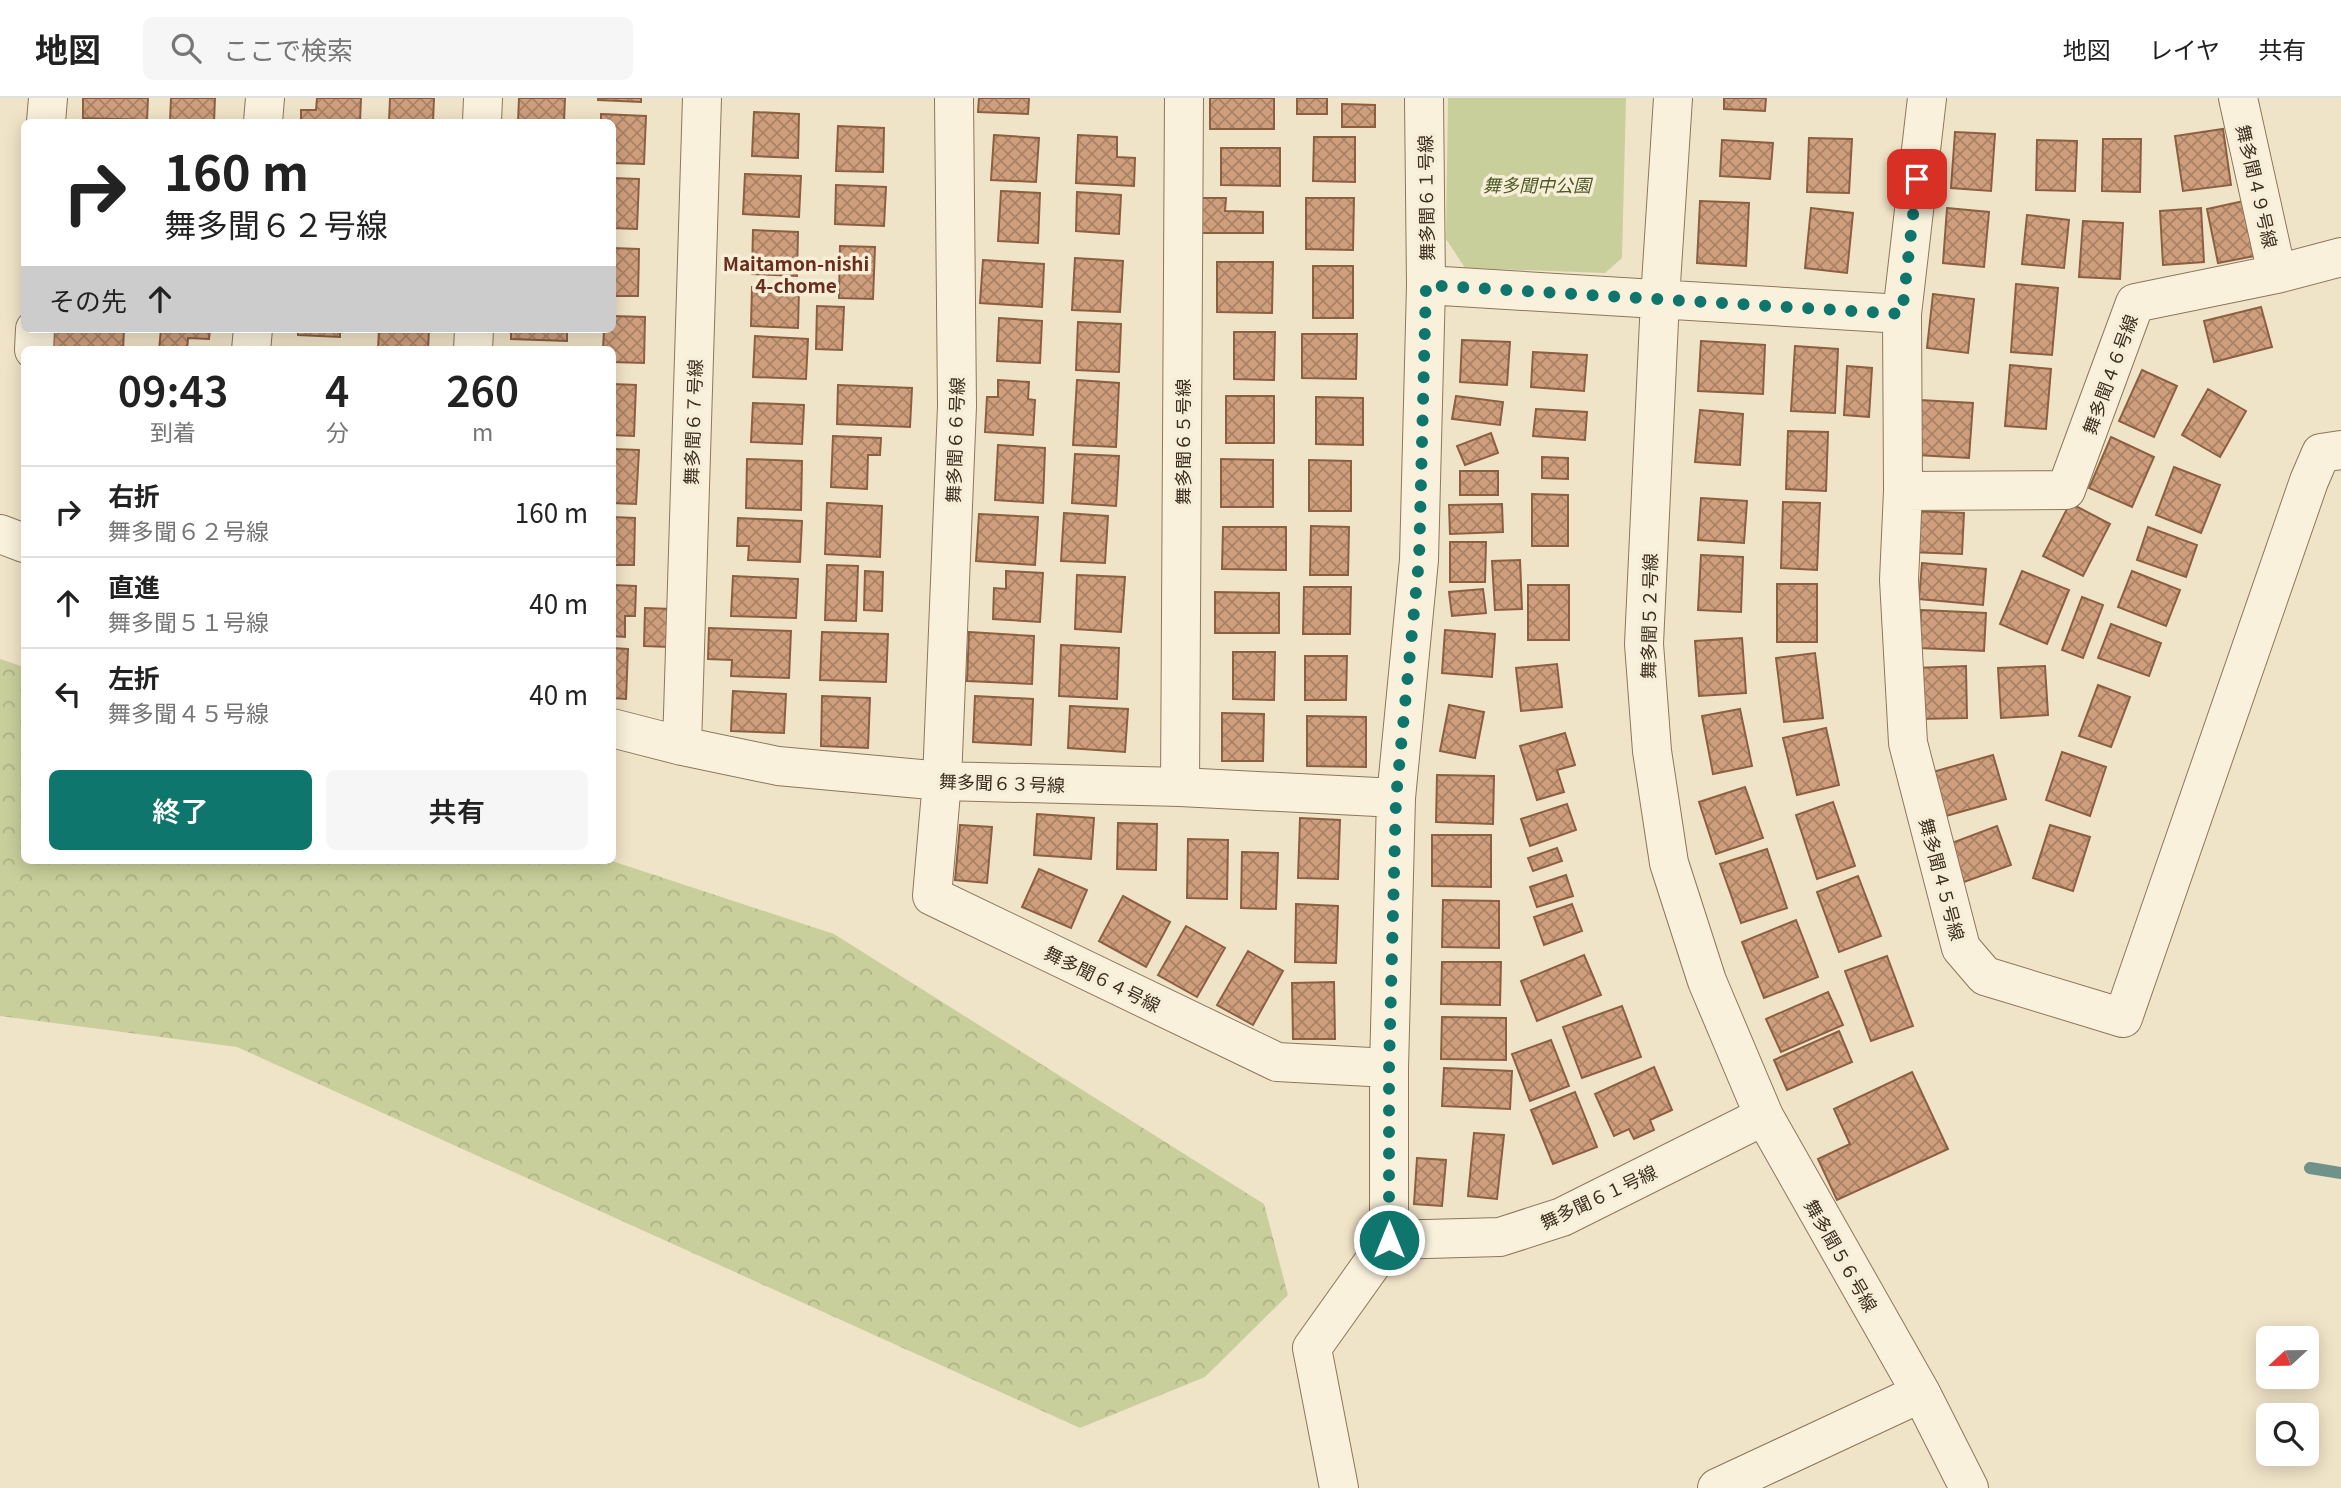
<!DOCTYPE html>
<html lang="ja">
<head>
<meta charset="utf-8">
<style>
  :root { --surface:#fff; --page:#f6f6f6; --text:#222; --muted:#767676; --line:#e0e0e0; --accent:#0f766e }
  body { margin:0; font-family:Georgia,"Noto Sans JP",serif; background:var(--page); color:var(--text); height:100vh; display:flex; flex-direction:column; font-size:26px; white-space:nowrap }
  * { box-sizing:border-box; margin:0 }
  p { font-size:23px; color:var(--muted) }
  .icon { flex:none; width:38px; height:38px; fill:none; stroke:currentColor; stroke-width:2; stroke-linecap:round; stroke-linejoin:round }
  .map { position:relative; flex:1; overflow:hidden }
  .drawer { position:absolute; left:21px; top:248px; width:595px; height:518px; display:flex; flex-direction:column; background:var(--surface); border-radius:10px; box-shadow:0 4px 18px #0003 }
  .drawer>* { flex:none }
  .guide { position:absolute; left:21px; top:21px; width:595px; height:214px; border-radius:10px; box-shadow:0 4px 18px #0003; background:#fff; color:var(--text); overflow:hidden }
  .needle { width:46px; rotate:248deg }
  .fabs { position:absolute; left:2256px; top:1228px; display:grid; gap:14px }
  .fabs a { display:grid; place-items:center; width:63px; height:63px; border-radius:10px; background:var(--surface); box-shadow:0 4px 18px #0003; font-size:35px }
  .pin { position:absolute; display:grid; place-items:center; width:60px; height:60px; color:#fff; margin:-30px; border-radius:14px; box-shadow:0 4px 10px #0006 }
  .me { position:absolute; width:77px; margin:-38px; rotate:0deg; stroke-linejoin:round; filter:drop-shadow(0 0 5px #0008) }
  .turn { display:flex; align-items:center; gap:24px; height:147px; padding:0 28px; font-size:32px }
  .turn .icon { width:91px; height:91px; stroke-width:2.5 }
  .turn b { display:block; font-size:49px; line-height:60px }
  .then { display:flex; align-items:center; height:66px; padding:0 28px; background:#0003; gap:14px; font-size:26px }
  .eta { display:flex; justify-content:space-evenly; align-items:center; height:119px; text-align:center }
  .eta b { font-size:42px; font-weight:600; line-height:49px }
  .cta { display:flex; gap:14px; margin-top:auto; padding:14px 28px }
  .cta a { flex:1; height:80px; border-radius:10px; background:var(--accent); color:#fff; font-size:28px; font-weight:600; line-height:80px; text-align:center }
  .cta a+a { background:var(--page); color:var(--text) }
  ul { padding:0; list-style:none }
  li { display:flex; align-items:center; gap:21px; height:91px; padding:0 28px; border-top:2px solid var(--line) }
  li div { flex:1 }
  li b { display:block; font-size:26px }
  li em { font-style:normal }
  header { display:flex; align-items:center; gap:42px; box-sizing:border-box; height:98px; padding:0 35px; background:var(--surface); border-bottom:2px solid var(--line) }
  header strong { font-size:33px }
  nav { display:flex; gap:38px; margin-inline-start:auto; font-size:24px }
  .search { width:490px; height:63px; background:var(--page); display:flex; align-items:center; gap:18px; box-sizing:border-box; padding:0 24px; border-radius:10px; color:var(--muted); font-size:26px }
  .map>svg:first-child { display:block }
</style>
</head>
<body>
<header>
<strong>地図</strong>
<div class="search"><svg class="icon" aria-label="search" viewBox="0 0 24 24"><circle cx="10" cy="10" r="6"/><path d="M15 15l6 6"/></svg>ここで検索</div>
<nav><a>地図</a><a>レイヤ</a><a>共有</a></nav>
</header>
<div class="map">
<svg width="2341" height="1390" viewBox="0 0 2341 1390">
  <defs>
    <pattern id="forest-crowns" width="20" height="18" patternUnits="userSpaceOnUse" patternTransform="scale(1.75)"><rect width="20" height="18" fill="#c9cf9b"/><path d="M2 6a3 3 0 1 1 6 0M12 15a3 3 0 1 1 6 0" fill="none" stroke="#aeb285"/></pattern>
    <pattern id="building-cross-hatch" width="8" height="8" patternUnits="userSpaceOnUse" patternTransform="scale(1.75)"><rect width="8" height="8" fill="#cf9f7d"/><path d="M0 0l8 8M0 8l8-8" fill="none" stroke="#a98266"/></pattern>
  </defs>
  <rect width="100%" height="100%" fill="#f0e4c8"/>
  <path fill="url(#forest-crowns)" d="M0,561l24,8v194h588l222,73 430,270 24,91 -83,82 -125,51 -843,-381 -237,-31z"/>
  <path fill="#c9cf9b" d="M1448,0h178l-4,160 -17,15 -140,-5 -19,-29z"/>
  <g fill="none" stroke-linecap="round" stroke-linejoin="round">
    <path stroke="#6f938a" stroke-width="12" d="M2310,1070l31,5"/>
  </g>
  <path fill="url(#building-cross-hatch)" stroke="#8d5f41" stroke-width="2" d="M83,0h65l-1,22 -64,-2z
    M171,0h44l-1,24h-44z
    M317,0h44l-1,24h-59v-12h15z
    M390,0h44l-1,24h-44z
    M519,0h46l-1,24h-46z
    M598,0h43v4l-43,-2z
    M979,0h50l-1,16 -50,-2z
    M1210,0h64v31h-64z
    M1297,0h30v16h-30z
    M1724,0h42l-1,13 -41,-2z
    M1342,6l33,1v22h-33z
    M754,14l45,2 -1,44 -46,-2z
    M601,16l45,2 -2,48 -32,-1v-41h-11z
    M838,28l46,2 -1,44 -47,-1z
    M2223,31l8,56 -48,6 -8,-55z
    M1955,34l40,2 -4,57 -40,-3z
    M994,37l45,3 -3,44 -45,-2z
    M1078,37l39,2v20l18,1 -1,28 -58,-3z
    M1314,39h41v45l-42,-1z
    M1809,40l43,1 -3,54 -42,-1z
    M2103,41h38l-1,53 -38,-1z
    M1722,42l51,3 -3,36 -50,-3z
    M2037,42l40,1 -2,50 -39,-1z
    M1221,50h59v38l-59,-1z
    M745,76l56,2 -2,41 -56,-3z
    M612,80l27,1 -2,50 -25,-1z
    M836,87l50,2 -2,39 -49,-2z
    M1001,93l39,2 -2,50 -40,-2z
    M1077,94l44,3 -2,39 -43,-3z
    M1199,100h27l-1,13 38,1v21h-65z
    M1306,100h48l-1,52 -47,-1z
    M1700,103l49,2 -3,63 -49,-3z
    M2244,103l11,55 -37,7 -11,-54z
    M1811,110l42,5 -6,60 -42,-5z
    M1947,110l42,4 -5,55 -41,-4z
    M2201,110l3,54 -41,3 -3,-54z
    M2027,117l42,5 -5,48 -42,-4z
    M2083,123l40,2 -3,56 -41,-2z
    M753,132l45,2 -1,44 -45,-2z
    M840,148l35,1 -2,52 -34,-1z
    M612,150l27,1 -1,47h-26z
    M1075,160l48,3 -3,51 -48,-2z
    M983,162l61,4 -2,43 -62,-4z
    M1217,164h56l-1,51 -55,-1z
    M1313,168h40v52h-40z
    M2016,186l42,4 -6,67 -41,-3z
    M752,189l47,2 -1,39 -47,-2z
    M1933,196l41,5 -6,54 -41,-5z
    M817,208l27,1 -2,43 -26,-1z
    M2261,209l11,40 -58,15 -10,-41z
    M612,218l33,1 -1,46 -32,-1v-12h-9l1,-21h8z
    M999,220l43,3 -2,42 -43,-2z
    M1078,224l43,2 -2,48 -43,-2z
    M54,231h70l-1,21h-70z
    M161,231h49l-1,10 -21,-1 -1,12h-28z
    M298,231h42v8l-42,-2z
    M379,231h50l-1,21h-50z
    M511,231h56v12l-56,-2z
    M1234,234h41l-1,48 -40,-1z
    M1302,236h55l-1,45 -54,-1z
    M755,238l53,3 -2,40 -53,-2z
    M1462,242l48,2 -3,43 -47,-3z
    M1701,243l64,4 -2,49 -65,-3z
    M1795,248l43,3 -3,64 -44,-2z
    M1533,254l54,3 -3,36 -53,-4z
    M2010,267l41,4 -5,60 -41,-3z
    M1847,268l25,2 -3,49 -25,-2z
    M2142,272l35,16 -23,51 -35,-16z
    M998,282l31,2 -1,17 7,1 -2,35 -48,-3 2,-35h11z
    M1077,282l42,3 -3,64 -43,-2z
    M612,286l24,1 -2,51 -22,-1z
    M838,287l74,3 -2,39 -73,-3z
    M2208,291l38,22 -26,46 -38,-22z
    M1226,298h48v47h-48z
    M1456,298l47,6 -3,23 -48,-6z
    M1316,299l47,1v47l-47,-1z
    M1920,302l53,3 -4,55 -52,-3z
    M753,305l51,2 -2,39 -51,-2z
    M1536,311l51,3 -2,28 -52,-4z
    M1700,312l43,4 -3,51 -45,-3z
    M1788,333l40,1 -2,59 -40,-2z
    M1491,335l7,20 -33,12 -8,-19z
    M833,338l48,2 -1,17h-12l-1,34 -36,-2z
    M2111,339l43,20 -22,50 -43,-19z
    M998,347l47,3 -2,55 -48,-3z
    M612,351l27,1 -3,54 -24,-1z
    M1075,356l44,2 -3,50 -44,-3z
    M1542,359l26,1v21l-26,-1z
    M747,361l55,2 -1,49 -55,-2z
    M1221,361l52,1v47h-52z
    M1309,362l42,1v50h-42z
    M2174,369l46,18 -19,48 -45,-18z
    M1460,373h38v24h-38z
    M1532,396l36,1v51h-36z
    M1701,400l46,3 -3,42 -46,-3z
    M1783,404l37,1 -3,67 -36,-2z
    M827,405l55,3 -2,51 -55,-3z
    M2070,405l40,21 -27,52 -40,-20z
    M1502,406l1,28 -53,2 -1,-29z
    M1910,413l54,2 -2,41 -54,-2z
    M1064,415l44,3 -3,47 -44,-2z
    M979,416l59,3 -3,48 -59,-4z
    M612,419l23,1 -1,47h-22z
    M738,420l64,3 -2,41 -52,-2 1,-14h-12z
    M1311,428l38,1 -1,48h-38z
    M1223,429h63v43l-64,-1z
    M2148,429l49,18 -11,32 -49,-17z
    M1450,444h36l-1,40h-35z
    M1701,457l42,2 -2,55 -43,-2z
    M1520,462l2,49 -27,1 -3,-49z
    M1922,465l64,6 -3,36 -64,-6z
    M827,467l31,1 -2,55 -31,-1z
    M865,473l18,1 -1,39 -18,-1z
    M1006,473l37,2 -3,49 -47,-3 1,-31 12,1z
    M2022,473l47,19 -22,54 -47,-20z
    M2132,473l48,19 -14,36 -48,-19z
    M1077,477l48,2 -4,55 -46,-3z
    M733,478l65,3 -2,39 -65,-2z
    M1777,486h40v58h-40z
    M612,487l24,1 -1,30h-10v21l-13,-1z
    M1528,487h41v55h-41z
    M1304,489h47l-1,47h-47z
    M1483,491l3,24 -34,3 -3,-24z
    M1215,494l64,1v40h-64z
    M2082,499l21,8 -20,53 -21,-8z
    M645,510l27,1 -2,38 -26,-1z
    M1921,512l65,3 -2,38 -65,-3z
    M2111,526l50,19 -12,33 -51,-18z
    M709,530l82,3 -2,47 -58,-2 1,-16 -24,-1z
    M1445,532l50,4 -3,43 -50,-4z
    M822,534l66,2 -2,48 -66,-2z
    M969,534l65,4 -2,48 -65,-3z
    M1742,540l4,55 -47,3 -4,-55z
    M1061,547l58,3 -2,51 -58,-3z
    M612,550l16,1 -2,50 -14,-1z
    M1233,554h42l-1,48 -41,-1z
    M1815,555l8,65 -39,4 -8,-64z
    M1305,558h42l-1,44h-41z
    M1557,566l5,43 -41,4 -5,-43z
    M1966,568l1,52 -50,1 -2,-51z
    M2045,568l3,49 -47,3 -3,-50z
    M2098,587l32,12 -19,50 -32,-11z
    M733,593l53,3 -2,39 -53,-2z
    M822,598l48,2 -2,50 -47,-2z
    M975,598l58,3 -2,46 -58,-3z
    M1449,607l35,7 -9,46 -35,-7z
    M1070,608l58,3 -3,43 -57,-4z
    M1740,611l12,57 -39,8 -11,-58z
    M1222,615l42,1 -1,47h-41z
    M1307,618l59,1v50l-59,-1z
    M1826,630l13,57 -42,10 -14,-57z
    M1565,635l10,32 -18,5 7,22 -27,8 -17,-54z
    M2062,654l44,15 -16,49 -44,-16z
    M1993,657l13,44 -60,17 -13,-44z
    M1437,677l57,1 -1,48 -57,-2z
    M1745,689l18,51 -47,16 -17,-52z
    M1833,704l22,64 -38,13 -21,-64z
    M1567,706l9,26 -46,16 -9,-27z
    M1037,716l57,4 -3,41 -57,-4z
    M1300,720l40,2 -2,59 -40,-1z
    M1118,725l39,1 -1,46 -39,-1z
    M960,727l32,2 -5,56 -32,-3z
    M2050,727l40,12 -17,54 -40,-13z
    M1997,728l14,39 -47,17 -15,-38z
    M1432,737h59v52l-59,-1z
    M1188,741l40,1 -1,59 -40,-1z
    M1557,750l5,13 -29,10 -5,-13z
    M1767,751l20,59 -46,15 -21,-59z
    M1242,754l36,1 -2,56 -35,-1z
    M1039,771l48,21 -16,38 -49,-21z
    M1566,777l7,21 -36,11 -7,-20z
    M1858,778l23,60 -42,16 -22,-60z
    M1123,798l47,26 -24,45 -47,-26z
    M1443,802l56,1v47l-57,-1z
    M1296,806l42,2 -2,57 -41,-1z
    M1572,806l10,27 -38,14 -10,-28z
    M1796,822l22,57 -54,21 -22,-56z
    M1186,828l39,22 -28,49 -39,-22z
    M1248,853l35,20 -30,54 -36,-20z
    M1584,857l17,40 -64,26 -16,-40z
    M1887,858l26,70 -42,15 -26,-70z
    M1442,864h59l-1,43 -59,-1z
    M1334,884l1,57h-42l-1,-56z
    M1828,894l15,33 -62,27 -15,-33z
    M1622,908l19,51 -59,21 -19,-51z
    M1442,919l64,1v42l-65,-1z
    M1839,933l13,31 -65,28 -13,-30z
    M1551,942l18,46 -39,15 -18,-47z
    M1654,969l18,43 -22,10 4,10 -20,9 -5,-10 -15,7 -19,-42z
    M1444,970l68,3 -2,38 -68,-3z
    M1912,974l36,77 -111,51 -19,-41 32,-15 -16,-35z
    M1575,994l22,55 -44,17 -22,-54z
    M1474,1035l30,2 -7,64 -29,-3z
    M1417,1060l29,2 -4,46 -28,-2z"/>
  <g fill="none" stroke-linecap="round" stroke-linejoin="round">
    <g stroke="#8d765c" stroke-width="40">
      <path id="minor" d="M954,0l3,308 -15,375 -10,115 345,166 112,6
        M1424,0l2,187 -7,275 -23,238 -7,270v172l111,-3 62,-20 202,-101
        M1673,0l-13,201 -16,345 8,107 17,112 38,118 57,135 157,277 48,95
        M1927,0l-25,216 1,177 -4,89 9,163 53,205 24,28 138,42 186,-537 12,-28 20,-3
        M2238,0l39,176
        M46,24l2,-24
        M263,24l2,-24
        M482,24l1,-24
        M1426,187l476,29
        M34,252l1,-21
        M251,252l2,-21
        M473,252l1,-21
        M1903,393l163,-1 69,-187 142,-29 64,-17
        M0,436l24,9
        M612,630l70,18 96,20 164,15 238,6 216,11
        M682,648l20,-648
        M1180,689l4,-689
        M1339,1390l-27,-140 77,-108
        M1717,1390l204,-95"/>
    </g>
    <use href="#minor" stroke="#faf1dc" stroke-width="38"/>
  </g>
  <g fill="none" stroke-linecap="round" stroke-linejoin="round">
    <path stroke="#0f766e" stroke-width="12" stroke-dasharray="0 21.6" d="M1389,1142v-172l7,-270 23,-238 7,-275 476,29 15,-135"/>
  </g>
  <g text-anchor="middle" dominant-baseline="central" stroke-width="7" stroke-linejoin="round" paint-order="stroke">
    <g font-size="18" font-style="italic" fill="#4d5a26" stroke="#f7eed8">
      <text x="1537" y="86">舞多聞中公園</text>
    </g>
    <g font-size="18" fill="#3d2e20" stroke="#f7eed8">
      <text transform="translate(2258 88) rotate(77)">舞多聞４９号線</text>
      <text transform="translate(1425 100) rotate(-91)">舞多聞６１号線</text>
      <text transform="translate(2109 276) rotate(-70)">舞多聞４６号線</text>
      <text transform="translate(692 324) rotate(-88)">舞多聞６７号線</text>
      <text transform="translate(954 342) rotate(-88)">舞多聞６６号線</text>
      <text transform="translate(1182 344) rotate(-90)">舞多聞６５号線</text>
      <text transform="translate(1648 518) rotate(-89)">舞多聞５２号線</text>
      <text transform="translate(1002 684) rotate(2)">舞多聞６３号線</text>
      <text transform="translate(1943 781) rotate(75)">舞多聞４５号線</text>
      <text transform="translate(1103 880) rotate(26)">舞多聞６４号線</text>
      <text transform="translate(1598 1098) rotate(-25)">舞多聞６１号線</text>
      <text transform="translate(1842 1157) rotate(60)">舞多聞５６号線</text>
    </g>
    <g font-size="19" font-weight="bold" fill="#6b2e1e" stroke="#f7eed8">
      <text x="796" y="164">Maitamon-nishi<tspan x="796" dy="22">4-chome</tspan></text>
    </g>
  </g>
</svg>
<div class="fabs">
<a><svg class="needle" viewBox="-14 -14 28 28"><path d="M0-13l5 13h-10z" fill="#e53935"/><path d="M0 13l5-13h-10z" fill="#767676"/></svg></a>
<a><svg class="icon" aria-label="search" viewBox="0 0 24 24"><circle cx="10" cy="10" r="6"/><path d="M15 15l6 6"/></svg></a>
</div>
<div class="pin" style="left:1917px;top:81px;background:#d93025"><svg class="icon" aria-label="arrive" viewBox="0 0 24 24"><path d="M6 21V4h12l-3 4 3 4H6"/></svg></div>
<svg class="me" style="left:1389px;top:1142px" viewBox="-20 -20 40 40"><circle r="17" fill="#0f766e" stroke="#fff" stroke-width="3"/><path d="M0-11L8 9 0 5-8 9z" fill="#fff"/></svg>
<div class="guide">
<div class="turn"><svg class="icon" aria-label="right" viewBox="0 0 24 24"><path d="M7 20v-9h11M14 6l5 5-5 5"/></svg><div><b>160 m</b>舞多聞６２号線</div></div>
<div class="then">その先<svg class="icon" aria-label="ahead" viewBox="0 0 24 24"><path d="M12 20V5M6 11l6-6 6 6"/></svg></div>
</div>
<section class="drawer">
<div class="eta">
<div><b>09:43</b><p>到着</p></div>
<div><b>4</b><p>分</p></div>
<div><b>260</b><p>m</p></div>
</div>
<ul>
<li><svg class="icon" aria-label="right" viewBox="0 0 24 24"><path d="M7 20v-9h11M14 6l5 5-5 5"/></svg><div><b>右折</b><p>舞多聞６２号線</p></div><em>160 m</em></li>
<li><svg class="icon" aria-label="ahead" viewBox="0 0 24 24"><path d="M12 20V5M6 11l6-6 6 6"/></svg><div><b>直進</b><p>舞多聞５１号線</p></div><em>40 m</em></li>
<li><svg class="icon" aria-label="left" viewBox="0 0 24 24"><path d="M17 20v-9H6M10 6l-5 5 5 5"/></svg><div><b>左折</b><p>舞多聞４５号線</p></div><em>40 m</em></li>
</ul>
<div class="cta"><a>終了</a><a>共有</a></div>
</section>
</div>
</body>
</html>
